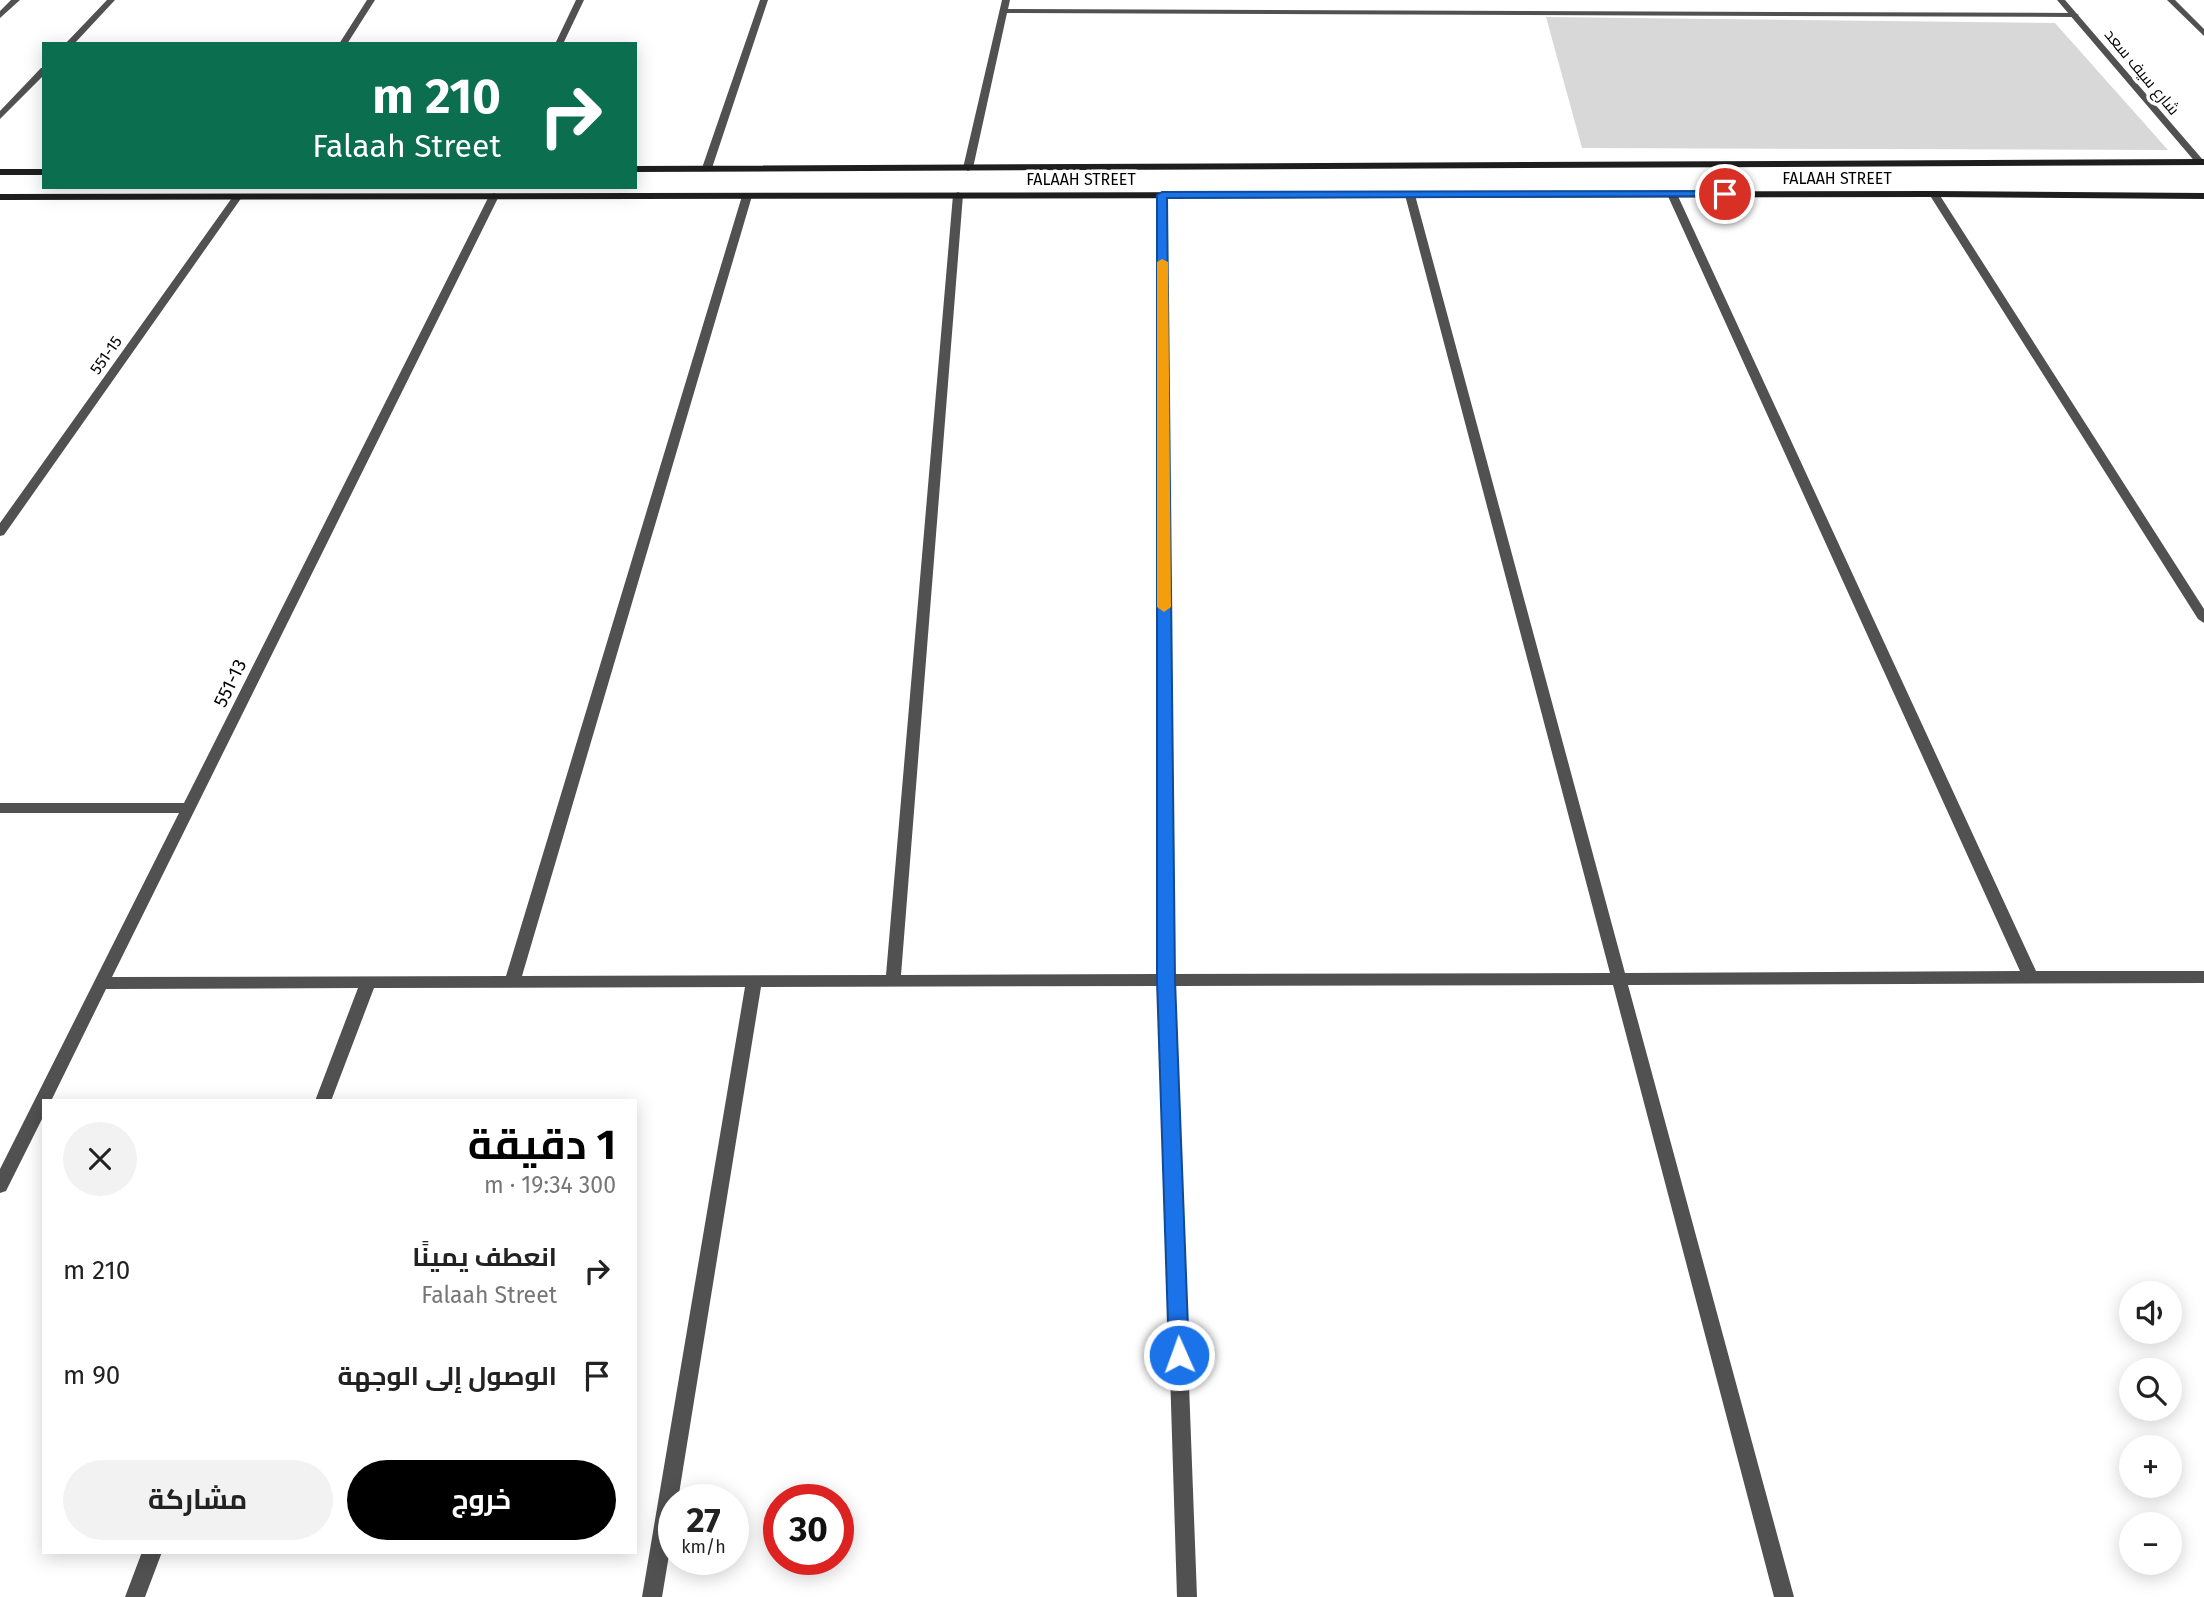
<!DOCTYPE html>
<html lang="ar">
<head>
<meta charset="utf-8">
<style>
  :root { --surface:#fff; --page:#f2f2f2; --text:#222; --muted:#767676; --accent:#000 }
  body { margin:0; font-family:"Fira Sans",Cairo,sans-serif; background:var(--page); color:var(--text); direction:rtl; height:100vh; display:flex; flex-direction:column; font-size:26px; white-space:nowrap }
  * { box-sizing:border-box; margin:0 }
  p { font-size:23px; color:var(--muted) }
  .icon { flex:none; width:38px; height:38px; fill:none; stroke:currentColor; stroke-width:2; stroke-linecap:round; stroke-linejoin:round }
  .map { position:relative; flex:1; overflow:hidden; direction:ltr }
  .panel { position:absolute; left:42px; top:1099px; width:595px; height:455px; display:flex; flex-direction:column; background:var(--surface); border-radius:0px; box-shadow:0 4px 18px #0003; direction:rtl }
  .panel>* { flex:none }
  .banner { position:absolute; left:42px; top:42px; width:595px; height:147px; border-radius:0px; box-shadow:0 4px 18px #0003; direction:rtl; background:#0b6e4f; color:#fff; overflow:hidden }
  .tools { position:absolute; left:2119px; top:1281px; display:grid; gap:14px }
  .tools a { display:grid; place-items:center; width:63px; height:63px; border-radius:50%; background:var(--surface); box-shadow:0 4px 18px #0003; font-size:35px }
  .speed { position:absolute; left:658px; top:1484px; display:flex; gap:14px; font-size:35px; font-weight:700; text-align:center }
  .speed>* { display:grid; place-content:center; width:91px; height:91px; border-radius:50%; background:var(--surface); box-shadow:0 4px 18px #0003; line-height:1 }
  .speed small { font-size:18px; font-weight:400 }
  .speed .limit { border:10px solid #d22; background:#fff; color:#111 }
  .pin { position:absolute; display:grid; place-items:center; width:60px; height:60px; color:#fff; margin:-30px; border:4px solid #fff; border-radius:50%; box-shadow:0 2px 7px #0007 }
  .me { position:absolute; width:77px; margin:-38px; rotate:358deg; stroke-linejoin:round; filter:drop-shadow(0 0 5px #0008) }
  .turn { display:flex; align-items:center; gap:24px; height:147px; padding:0 21px; font-size:32px }
  .turn .icon { width:91px; height:91px; stroke-width:2.5 }
  .turn b { display:block; font-size:49px; line-height:60px }
  .round { display:grid; place-items:center; flex:none; width:74px; height:74px; border-radius:37px; background:var(--page) }
  .head { display:flex; align-items:center; justify-content:space-between; height:119px; padding:0 21px }
  h1 { font-size:42px; font-weight:700; line-height:52px; color:var(--accent) }
  .cta { display:flex; gap:14px; margin-top:auto; padding:14px 21px }
  .cta a { flex:1; height:80px; border-radius:42px; background:var(--accent); color:#fff; font-size:28px; font-weight:700; line-height:80px; text-align:center }
  .cta a+a { background:var(--page); color:var(--text) }
  ul { padding:0; list-style:none }
  li { display:flex; align-items:center; gap:21px; height:105px; padding:0 21px }
  li div { flex:1 }
  li b { display:block; font-size:26px }
  li em { font-style:normal }
  .map>svg:first-child { display:block }
</style>
</head>
<body>
<div class="map">
<svg width="2204" height="1597" viewBox="0 0 2204 1597">
  <rect width="100%" height="100%" fill="#fff"/>
  <path fill="#d8d8d8" d="M1546,17l509,6 113,127 -586,-2z"/>
  <g fill="none" stroke-linecap="round" stroke-linejoin="round">
    <path fill="#515151" fill-rule="evenodd" d="M367,0h8l-28,44h-8z
      M576,0h8l-21,44h-8z
      M760,0h8l-56,168 -8,2 -2,-2z
      M1002,0h8l-2,9 1067,4 4,2 -4,2 -1068,-4 -34,155 -5,3 -5,-3z
      M1672,191l5,3 359,777h168v12l-576,2 166,612h-20l-161,-612 -439,1 23,611h-20l-19,-611 -397,1 -83,513h-4v25l-12,72h-20l103,-610 -371,1 -43,113h-16l43,-113 -252,1 -55,112h-7v14l-38,76 -6,2v-24l179,-356h-179v-10h184l305,-607 5,-3 5,3 -387,781 394,-1 236,-780 5,-3 5,3 -230,780 364,-1 67,-780 5,-3 5,3 -62,780 257,-1 -1,-779 5,-3 5,3 7,779 436,-1 -205,-778 5,-3 5,3 210,778 395,-2 -353,-777z
      M1931,192l8,2 265,415v14l-6,-4 -269,-425z
      M234,195l8,2 -238,338 -4,1v-13z
      M142,1552h20l-17,45h-20z"/>
    <path fill="#515151" fill-rule="evenodd" d="M11,0h9l-20,18v-7z
      M107,0h8l-41,44h-9z
      M2057,0h8l138,160v4h-6z
      M2167,0h8l29,29v7z
      M41,68h3v7l-44,44v-8z"/>
    <path fill="#1e1e1e" fill-rule="evenodd" d="M2204,159v6l-1569,7v-6z
      M0,169h44v6h-44z
      M1934,191l270,2v6l-270,-2 -1934,3v-6z"/>
  </g>
  <path fill="#1a73e8" stroke="#114b97" stroke-width="2" d="M1725,191l5,3 -1,2 -562,2 8,782 14,375 -3,7 -7,3 -7,-3 -3,-7 -12,-375v-785l5,-3z"/>
  <path fill="#f59e0b" d="M1162,259l6,3 3,345 -7,5 -7,-5v-345z"/>
  <g text-anchor="middle" dominant-baseline="central" stroke-width="7" stroke-linejoin="round" paint-order="stroke">
    <g font-size="16" fill="#000" stroke="#fff">
      <text transform="translate(2142 72) rotate(50)">شارع سيف سعد</text>
      <text x="1837" y="178">FALAAH STREET</text>
      <text x="1081" y="179">FALAAH STREET</text>
      <text transform="translate(106 355) rotate(-55)">551-15</text>
    </g>
    <g font-size="19" fill="#000" stroke="#fff">
      <text transform="translate(230 683) rotate(-64)">551-13</text>
    </g>
  </g>
</svg>
<div class="tools">
<a><svg class="icon" aria-label="sound" viewBox="0 0 24 24"><path d="M4 9h4l5-4v14l-5-4H4zM17 9q2 3 0 6"/></svg></a>
<a><svg class="icon" aria-label="search" viewBox="0 0 24 24"><circle cx="10" cy="10" r="6"/><path d="M15 15l6 6"/></svg></a>
<a>+</a>
<a>−</a>
</div>
<div class="speed"><div>27<small>km/h</small></div><div class="limit">30</div></div>
<div class="pin" style="left:1725px;top:194px;background:#d93025"><svg class="icon" aria-label="arrive" viewBox="0 0 24 24"><path d="M6 21V4h12l-3 4 3 4H6"/></svg></div>
<svg class="me" style="left:1179px;top:1355px" viewBox="-20 -20 40 40"><circle r="17" fill="#1a73e8" stroke="#fff" stroke-width="3"/><path d="M0-11L8 9 0 5-8 9z" fill="#fff"/></svg>
<div class="banner">
<div class="turn"><svg class="icon" aria-label="right" viewBox="0 0 24 24"><path d="M7 20v-9h11M14 6l5 5-5 5"/></svg><div><b>210 m</b>Falaah Street</div></div>
</div>
<section class="panel">
<div class="head"><div><h1>1 دقيقة</h1><p>300 m · 19:34</p></div><a class="round"><svg class="icon" aria-label="close" viewBox="0 0 24 24"><path d="M6 6l12 12M18 6L6 18"/></svg></a></div>
<ul>
<li><svg class="icon" aria-label="right" viewBox="0 0 24 24"><path d="M7 20v-9h11M14 6l5 5-5 5"/></svg><div><b>انعطف يمينًا</b><p>Falaah Street</p></div><em>210 m</em></li>
<li><svg class="icon" aria-label="arrive" viewBox="0 0 24 24"><path d="M6 21V4h12l-3 4 3 4H6"/></svg><div><b>الوصول إلى الوجهة</b></div><em>90 m</em></li>
</ul>
<div class="cta"><a>خروج</a><a>مشاركة</a></div>
</section>
</div>
</body>
</html>
